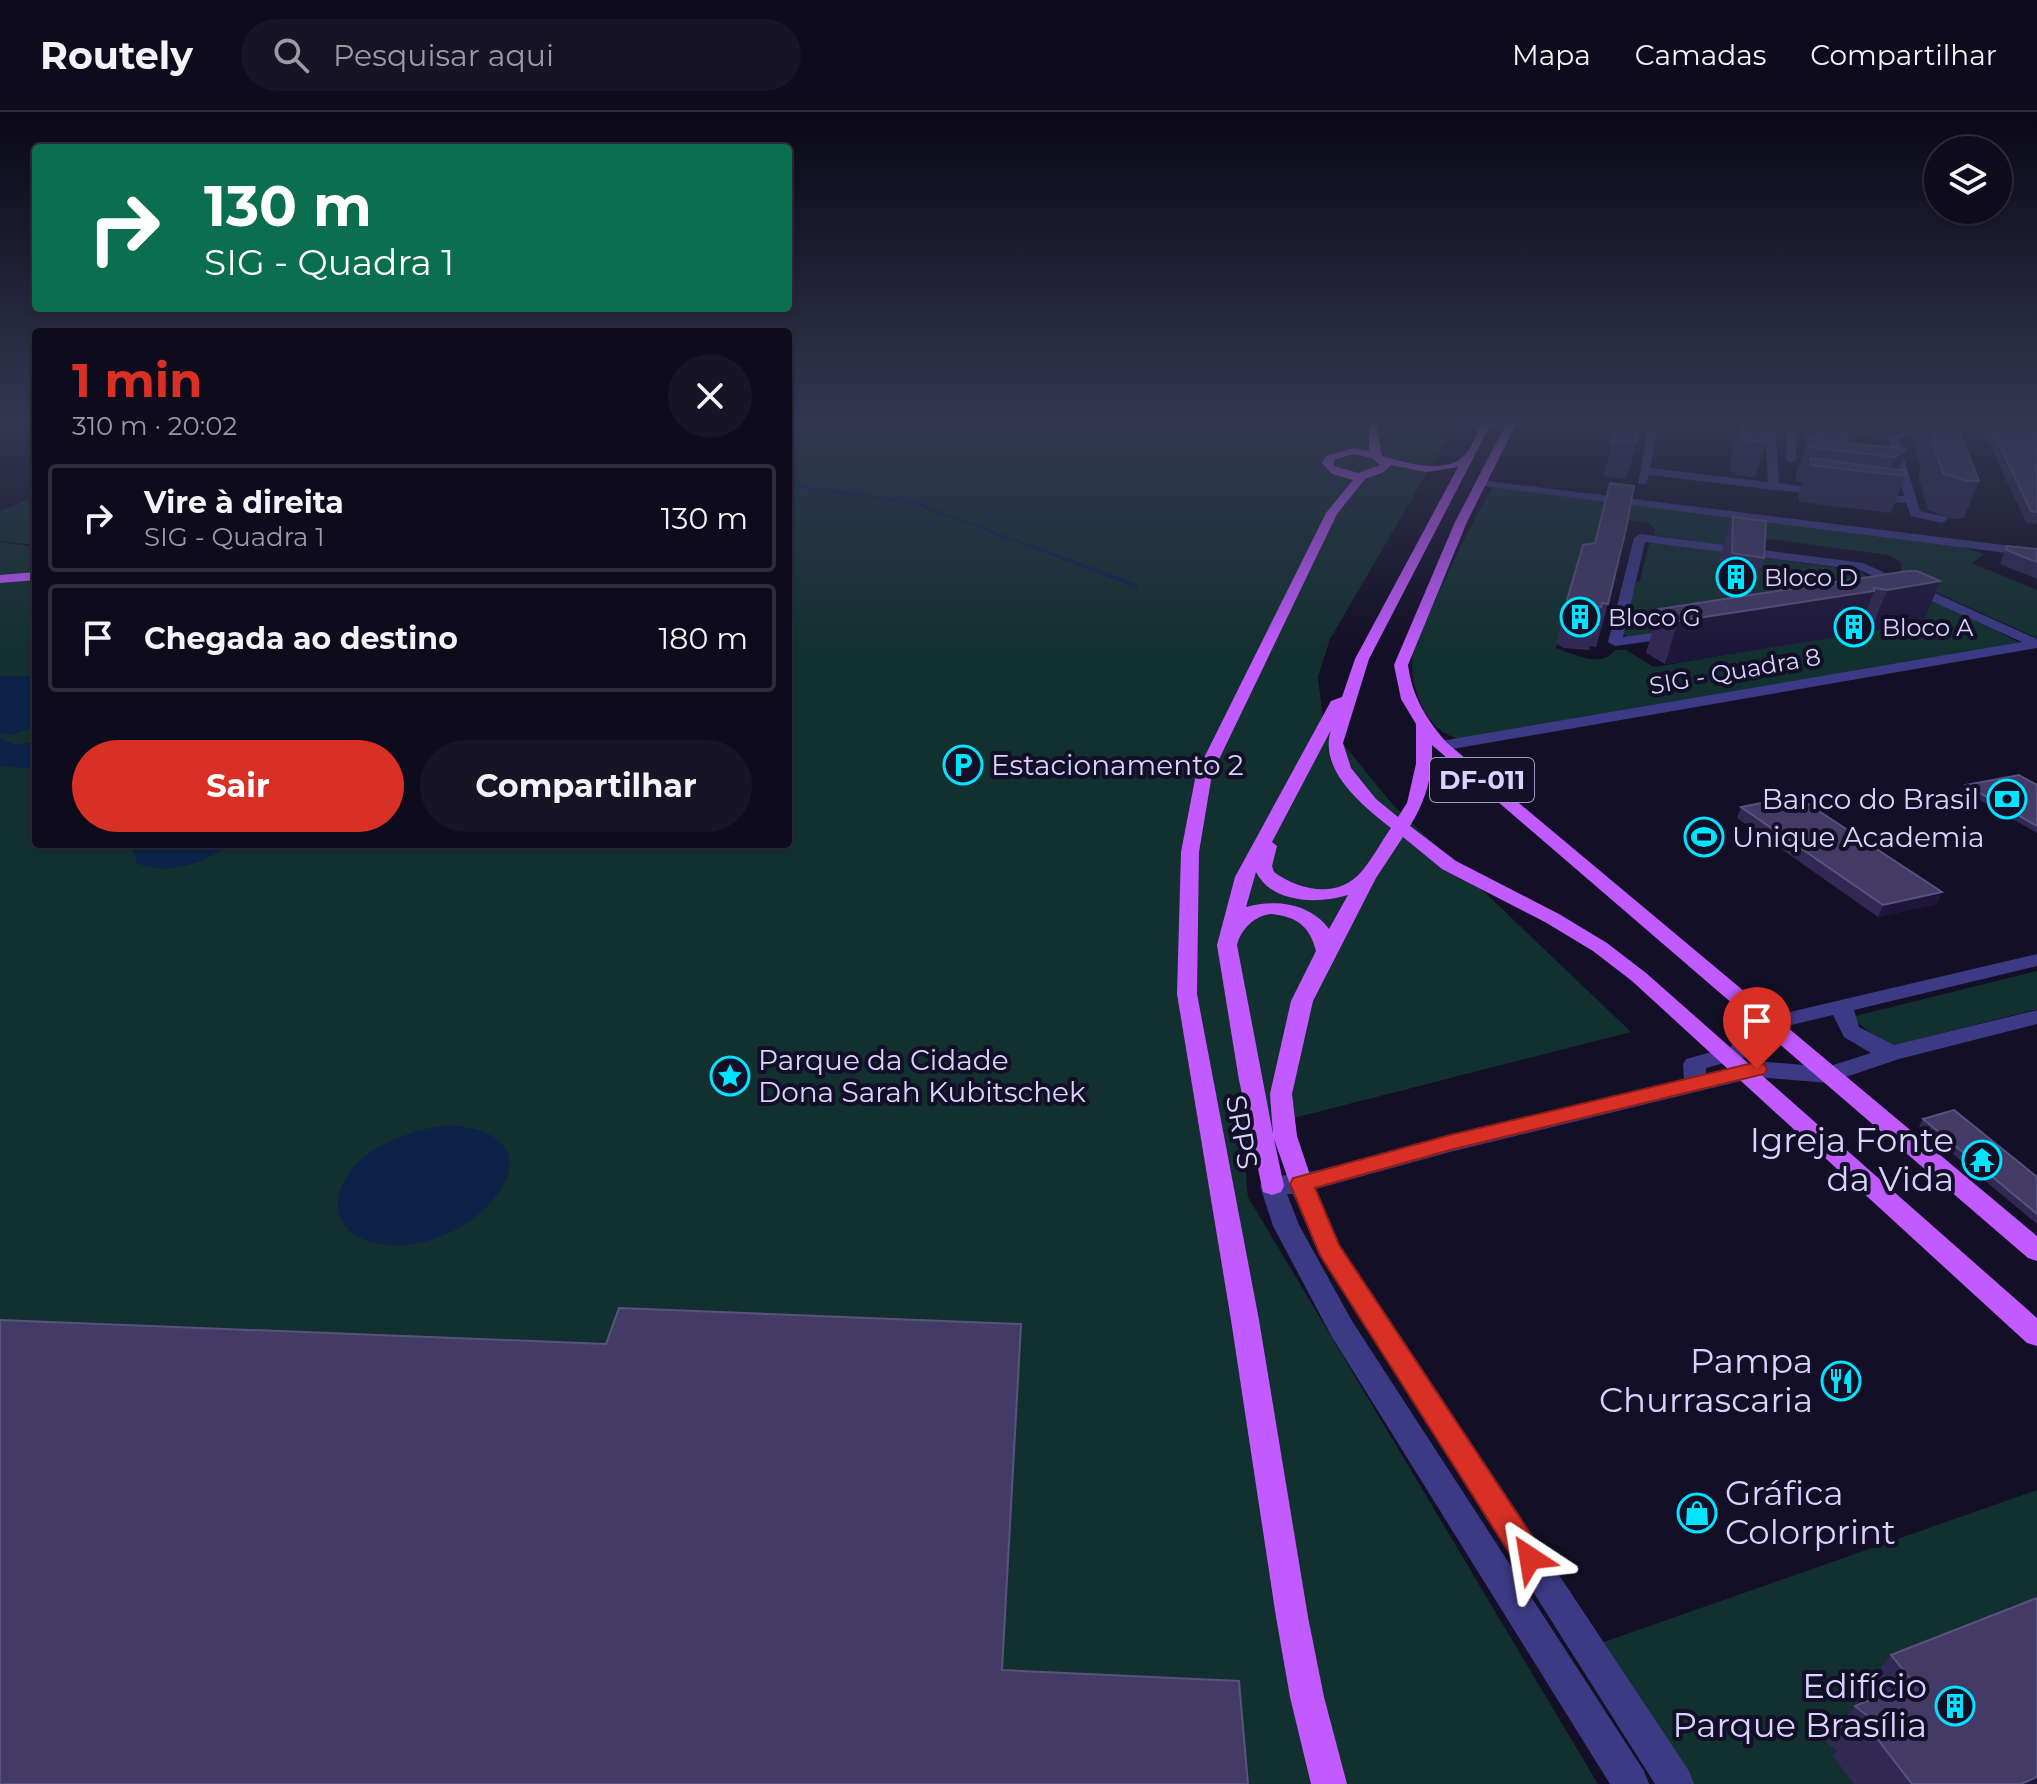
<!DOCTYPE html>
<html lang="pt">
<head>
<meta charset="utf-8">
<style>
  :root { --surface:#0e0b1c; --page:#171425; --text:#f1f3f6; --muted:#9b9ba3; --line:#2e2b3b; --accent:#d93025 }
  body { margin:0; font-family:Montserrat,sans-serif; background:var(--page); color:var(--text); height:100vh; display:flex; flex-direction:column; font-size:30px; white-space:nowrap }
  * { box-sizing:border-box; margin:0 }
  p { font-size:26px; color:var(--muted) }
  .icon { flex:none; width:44px; height:44px; fill:none; stroke:currentColor; stroke-width:2; stroke-linecap:round; stroke-linejoin:round }
  .map { position:relative; flex:1; overflow:hidden }
  .details { position:absolute; left:32px; top:216px; width:760px; height:520px; display:flex; flex-direction:column; background:var(--surface); border-radius:8px; box-shadow:0 2px 6px #0004,0 0 0 2px var(--line) }
  .details>* { flex:none }
  .hud { position:absolute; left:32px; top:32px; width:760px; height:168px; border-radius:8px; box-shadow:0 2px 6px #0004,0 0 0 2px var(--line); background:#0b6e4f; color:#fff; overflow:hidden }
  .controls { position:absolute; left:1924px; top:24px; display:grid; gap:16px }
  .controls a { display:grid; place-items:center; width:88px; height:88px; border-radius:50%; background:var(--surface); box-shadow:0 2px 6px #0004,0 0 0 2px var(--line); font-size:40px }
  .pin { position:absolute; display:grid; place-items:center; width:68px; height:68px; color:#fff; margin:-82px -34px; border-radius:50% 50% 50% 0; rotate:-45deg; box-shadow:0 0 8px #0007 }
  .pin .icon { rotate:45deg }
  .me { position:absolute; width:88px; margin:-44px; rotate:327deg; stroke-linejoin:round; filter:drop-shadow(0 0 6px #0008) }
  .turn { display:flex; align-items:center; gap:28px; height:168px; padding:0 40px; font-size:36px }
  .turn .icon { width:104px; height:104px; stroke-width:2.5 }
  .turn b { display:block; font-size:56px; line-height:68px }
  .round { display:grid; place-items:center; flex:none; width:84px; height:84px; border-radius:42px; background:var(--page) }
  .head { display:flex; align-items:center; justify-content:space-between; height:136px; padding:0 40px }
  h1 { font-size:48px; font-weight:700; line-height:60px; color:var(--accent) }
  .action { display:flex; gap:16px; margin-top:auto; padding:16px 40px }
  .action a { flex:1; height:92px; border-radius:48px; background:var(--accent); color:#fff; font-size:32px; font-weight:700; line-height:92px; text-align:center }
  .action a+a { background:var(--page); color:var(--text) }
  ul { padding:0; list-style:none }
  li { display:flex; align-items:center; gap:24px; height:108px; margin:0 16px 12px; padding:0 24px; border:4px solid var(--line); border-radius:8px }
  li div { flex:1 }
  li b { display:block; font-size:30px }
  li em { font-style:normal }
  header { display:flex; align-items:center; gap:48px; box-sizing:border-box; height:112px; padding:0 40px; background:var(--surface); border-bottom:2px solid var(--line) }
  header strong { font-size:38px }
  nav { display:flex; gap:44px; margin-inline-start:auto; font-size:28px }
  .search { width:560px; height:72px; background:var(--page); display:flex; align-items:center; gap:20px; box-sizing:border-box; padding:0 28px; border-radius:44px; color:var(--muted); font-size:30px }
  .map>svg:first-child { display:block }
</style>
</head>
<body>
<header>
<strong>Routely</strong>
<div class="search"><svg class="icon" aria-label="search" viewBox="0 0 24 24"><circle cx="10" cy="10" r="6"/><path d="M15 15l6 6"/></svg>Pesquisar aqui</div>
<nav><a>Mapa</a><a>Camadas</a><a>Compartilhar</a></nav>
</header>
<div class="map">
<svg width="2037" height="1672" viewBox="0 0 2037 1672">
  <rect width="100%" height="100%" fill="#130f26"/>
  <path fill="#12302f" d="M788,308h670l-128,219 -12,38 5,42 70,86 238,227 -341,87c-46,22 -47,27 -42,78l350,587h-1598v-1242l36,5v297h752z
    M1494,375l460,57 30,10 -12,9 65,27v48l-135,-61 -1,-15 -13,-7 -117,-16 -29,9 -87,-13v-6l-6,-6 -42,-7 -18,58 32,8 -42,-3 -23,69c19,6 44,21 59,2h11l28,17 143,-24 -10,-18 29,15 111,-18 -23,-13 20,-8 16,2 83,41 -563,95c-33,-6 -49,-48 -48,-79 1,-18 69,-160 82,-173z
    M36,385v48l-36,-4v-30z
    M1653,430l207,29 5,4 6,26 -244,36 -5,-4 11,-49 7,-4 9,-35z
    M2037,859v38l-149,38 -37,-30z
    M2037,1378v151l-211,82 45,61h-180l-90,-141z"/>
  <path fill="#0c2248" d="M0,564h36v51l-26,8 -10,-2z
    M0,626l16,7 20,-4v28l-36,-3z
    M131,732h98c-22,19 -65,33 -92,19z
    M445,1013c137,7 27,135 -65,119 -58,-10 -51,-64 -9,-92 23,-15 47,-22 74,-27z"/>
  <g fill="none" stroke-linecap="round" stroke-linejoin="round">
    <path stroke="#0c2248" stroke-width="3" d="M788,373l127,18 182,68"/>
    <path stroke="#0c2248" stroke-width="4" d="M1092,457l44,17"/>
    <path fill="#3d3a85" fill-rule="evenodd" d="M1650,308h10l-10,48 118,14 -3,-59 -7,-3h30l85,11 -5,3 -93,-10 4,59 52,8 2,2 -6,3 -178,-21 -3,9h-8z
      M1926,308h10v9l-38,9 22,73 26,6 2,2 -6,4 -31,-7 -5,-13 -35,-2 -6,-3 6,-3 33,1 -16,-60 40,-10z
      M1792,315l5,3 -1,30 -5,3 -5,-3 1,-30z
      M1480,368l557,69v8l-561,-72 -1,-2z
      M1640,422l223,29 49,22 -11,3 -41,-18 -215,-28 -22,95 51,-7 7,4 -7,4 -59,8 -7,-4 26,-104z
      M1917,473l120,54v9l-596,103 -8,-5 8,-5 581,-99 -110,-50 -2,-3z
      M2037,842v12l-183,44 5,17 35,18 143,-35v14l-138,35 -71,24 -71,-6 -307,75 -134,37 24,56 349,526 5,13h-39l-335,-528 -27,-62h-6l12,31 53,96 292,450 5,13h-39l-278,-447 -59,-111 -13,-40 3,-6c20,-6 40,-6 60,-11 120,-33 240,-61 361,-90l-1,-15 3,-5 44,-12 30,-28zM1833,903l11,22 27,16 -44,14 -70,-6 -51,13v-6l40,-11 29,-28z"/>
    <path fill="#c25bff" fill-rule="evenodd" d="M1369,308h10l-2,10 5,26c23,6 63,20 83,-1 8,-9 13,-25 18,-35h10l-124,239 -26,84 8,25 25,31 22,18 9,-14 9,-39v-40l-15,-25 -7,-34 61,-143 53,-102h10l-51,102 -59,143c4,31 18,54 39,78l590,493v25l-9,-3 -596,-513c1,31 -6,55 -22,81l46,35 103,53 48,29 39,30 391,345v28l-10,-3 -395,-362 -39,-30 -48,-29 -103,-53 -39,-32 -27,41 -63,123 -21,93 5,42 16,48 -3,6 -9,3 -9,-3 -18,-51 10,47 -3,6 -9,3 -9,-3 -24,-112 -22,-135 18,-68 96,-176 11,-4 13,-38 103,-192 -32,5 -35,-7 -7,7 -19,7 -28,35 -125,260 -13,78 -2,142 62,326 49,297 16,80 23,87h-36l-21,-87 -14,-80 -45,-297 -54,-326 4,-142 15,-78 130,-261 27,-33 -21,-6 -10,-11 4,-7 27,-8 16,3zM1353,342l19,4 8,7 -22,8 -24,-7v-6zM1331,618c-13,40 32,76 60,98 -10,14 -18,30 -29,43 -23,28 -62,20 -88,1l-2,-6 5,-20 -5,-4zM1256,760c16,32 63,32 92,23l-19,34c-19,-26 -54,-30 -83,-22zM1272,802c26,3 38,13 44,37l-25,50 -21,93 3,40 -36,-189c4,-16 18,-30 35,-31z
      M36,460v8l-36,3v-8z"/>
  </g>
  <path fill="#312854" d="M1613,308h30l-17,59 -23,-3 6,-20v-22z
    M1740,308h24l3,22 -12,35 -20,-2 -4,-5 1,-26z
    M1808,308h36l4,23 58,6 -8,21 7,6 -14,37 -92,-11 -1,-7 4,-12 -5,-1 -1,-8 10,-27 -2,-17z
    M1920,308h35l24,61 -15,37 -13,1 -23,-9 -10,-34 3,-7 -8,-30z
    M1988,309l49,10v93l-11,-2 -43,-91z
    M1733,405l31,41 -13,37 189,-14 -17,42 -53,9 -12,-1 -1,3 -192,30 -19,-11 13,-44 79,-12 -20,-3 2,-38z
    M1595,431l13,61 -12,43 -6,-1 -1,4 -26,-2 -7,-5 11,-43z
    M2007,434l30,3v30l-37,-15z
    M1966,673h71v48l-73,-42z
    M1741,695l201,85 -6,12 -58,13 -141,-99z
    M1923,1007l114,58v47l-118,-98z
    M1891,1543l146,129h-183l-21,-28 4,-5 -11,-9 29,-36 13,-5 -6,-9z"/>
  <path fill="#1d163a" d="M1639,308h4l-10,33 3,-10 -3,-22z
    M1906,337l-9,26 -8,-1 6,-17z
    M1940,469l-17,42 -53,9 17,-42z
    M1874,479l-17,43 -192,30 13,-43z
    M1942,780l-6,12 -58,13 5,-12z
    M2037,1665v7h-16z"/>
  <path fill="#433a66" stroke="#5a527e" stroke-width="2" d="M1617,308h22l-6,1 6,9 -3,13 -24,-2 5,-11z
    M1742,308h16l11,2 -2,20 -21,-2 -4,-5z
    M1818,308h26l4,23 58,6 -11,8 -86,-10 -1,-8 13,-2z
    M1930,308h25l24,61h-13l-23,-8 -11,-32 4,-1z
    M1988,309l46,5 3,5v81l-6,-1z
    M1811,346l95,13 -1,5 -94,-11z
    M1610,371l24,3 -8,43 -18,75 -6,-1 -1,4 -27,-2 -7,-5 16,-55 12,-2z
    M1733,405l33,4 -2,37 -32,-5z
    M2007,434l30,3v13l-31,-12z
    M1908,459h9l23,10 -53,9 -13,-2v3l-196,30 -19,-12z
    M2019,663l18,10v41l-71,-41z
    M1796,684l146,96 -59,13 -142,-98z
    M1954,998l83,67v37l-114,-95z
    M619,1196l402,16 -19,346 237,11 9,103h-1248v-464l606,24z
    M2037,1486v179l-16,7h-109l-49,-64 6,-3 -14,-11 58,-24 -22,-27z"/>
  <linearGradient id="sky" x2="0" y2="1"><stop stop-color="#0a0815"/><stop offset="0.57" stop-color="#333752"/><stop offset="1" stop-color="#333752" stop-opacity="0"/></linearGradient>
  <rect width="2037" height="542" fill="url(#sky)"/>
  <path fill="#d93025" stroke="#8d1f18" stroke-width="2" d="M1757,950l7,2 3,5 -3,5 -314,76 -135,38 24,57 201,303 4,10 -4,10 -10,4 -11,-4 -199,-313 -30,-71 3,-6 8,-2 149,-41z"/>
  <defs>
    <g id="building-ring" transform="scale(2)"><circle r="9.5" fill="#130f26" stroke="#00e5ff" stroke-width="1.5"/><path d="M-4-6H4V6H1V3H-1V6H-4ZM-2.5-4.3h1.7v1.8h-1.7ZM.8-4.3h1.7v1.8H.8ZM-2.5-1h1.7V.8h-1.7ZM.8-1h1.7V.8H.8Z" fill="#00e5ff"/></g>
    <g id="parking-ring" transform="scale(2)"><circle r="9.5" fill="#130f26" stroke="#00e5ff" stroke-width="1.5"/><path d="M-3.5-5.5H1a3.5 3.5 0 0 1 0 7H-1V5.5H-3.5ZM-1-3.4V-.6H.8a1.4 1.4 0 0 0 0-2.8Z" fill="#00e5ff"/></g>
    <g id="bank-ring" transform="scale(2)"><circle r="9.5" fill="#130f26" stroke="#00e5ff" stroke-width="1.5"/><path d="M-6-4H6V4H-6ZM0-2.3a2.3 2.3 0 1 0 0 4.6a2.3 2.3 0 1 0 0-4.6Z" fill="#00e5ff"/></g>
    <g id="stadium-ring" transform="scale(2)"><circle r="9.5" fill="#130f26" stroke="#00e5ff" stroke-width="1.5"/><path d="M0-5a6.5 5 0 1 0 0 10a6.5 5 0 1 0 0-10ZM-3.5-1.8h7v3.6h-7Z" fill="#00e5ff"/></g>
    <g id="sight-ring" transform="scale(2)"><circle r="9.5" fill="#130f26" stroke="#00e5ff" stroke-width="1.5"/><path d="M0-6L1.8-2.2L6-1.7L2.9 1.2L3.7 5.4L0 3.3L-3.7 5.4L-2.9 1.2L-6-1.7L-1.8-2.2Z" fill="#00e5ff"/></g>
    <g id="temple-ring" transform="scale(2)"><circle r="9.5" fill="#130f26" stroke="#00e5ff" stroke-width="1.5"/><path d="M0-6L5-2H3V0L6.5 2.5H4V6H1.5V3h-3V6H-4V2.5H-6.5L-3 0V-2H-5Z" fill="#00e5ff"/></g>
    <g id="restaurant-ring" transform="scale(2)"><circle r="9.5" fill="#130f26" stroke="#00e5ff" stroke-width="1.5"/><path d="M-5-6h1v4h1v-4h1v4h1v-4h1v5L-1.5 .5V6h-2V.5L-5-1ZM5-6V6H3V1.5H1.5Q1.5-4 5-6Z" fill="#00e5ff"/></g>
    <g id="shop-ring" transform="scale(2)"><circle r="9.5" fill="#130f26" stroke="#00e5ff" stroke-width="1.5"/><path d="M-5-2.5h2.3a2.7 3.5 0 0 1 5.4 0H5L5.5 6h-11ZM-1.5-2.5h3a1.5 2.3 0 0 0-3 0Z" fill="#00e5ff"/></g>
  </defs>
  <g fill-rule="evenodd">
    <use href="#building-ring" x="1736" y="465"/>
    <use href="#building-ring" x="1580" y="505"/>
    <use href="#building-ring" x="1854" y="515"/>
    <use href="#parking-ring" x="963" y="653"/>
    <use href="#bank-ring" x="2007" y="687"/>
    <use href="#stadium-ring" x="1704" y="725"/>
    <use href="#sight-ring" x="730" y="964"/>
    <use href="#temple-ring" x="1982" y="1048"/>
    <use href="#restaurant-ring" x="1841" y="1269"/>
    <use href="#shop-ring" x="1697" y="1401"/>
    <use href="#building-ring" x="1955" y="1594"/>
  </g>
  <g text-anchor="middle" dominant-baseline="central" stroke-width="8" stroke-linejoin="round" paint-order="stroke">
    <g font-size="24" fill="#d9d4ff" stroke="#130f26" text-anchor="start">
      <text x="1764" y="465">Bloco D</text>
      <text x="1608" y="505">Bloco G</text>
      <text x="1882" y="515">Bloco A</text>
    </g>
    <g font-size="24" fill="#d9d4ff" stroke="#130f26">
      <text transform="translate(1735 559) rotate(-10)">SIG - Quadra 8</text>
    </g>
    <rect fill="#130f26" stroke="#9e99be" stroke-width="2" x="1430" y="646" width="104" height="44" rx="6"/>
    <g font-size="26" font-weight="bold" fill="#d9d4ff">
      <text x="1482" y="668">DF-011</text>
    </g>
    <g font-size="28" fill="#d9d4ff" stroke="#130f26" text-anchor="start">
      <text x="991" y="653">Estacionamento 2</text>
      <text x="1979" y="687" text-anchor="end">Banco do Brasil</text>
      <text x="1732" y="725">Unique Academia</text>
      <text x="758" y="948">Parque da Cidade<tspan x="758" dy="32">Dona Sarah Kubitschek</tspan></text>
    </g>
    <g font-size="28" fill="#d9d4ff" stroke="#130f26">
      <text transform="translate(1242 1020) rotate(80)">SRPS</text>
    </g>
    <g font-size="34" fill="#d9d4ff" stroke="#130f26" text-anchor="end">
      <text x="1954" y="1028">Igreja Fonte<tspan x="1954" dy="39">da Vida</tspan></text>
      <text x="1813" y="1249">Pampa<tspan x="1813" dy="39">Churrascaria</tspan></text>
      <text x="1725" y="1381" text-anchor="start">Gráfica<tspan x="1725" dy="39">Colorprint</tspan></text>
      <text x="1927" y="1574">Edifício<tspan x="1927" dy="39">Parque Brasília</tspan></text>
    </g>
  </g>
</svg>
<div class="controls">
<a><svg class="icon" aria-label="layers" viewBox="0 0 24 24"><path d="M12 4l9 5-9 5-9-5zM3 14l9 5 9-5"/></svg></a>
</div>
<div class="pin" style="left:1757px;top:957px;background:#d93025"><svg class="icon" aria-label="arrive" viewBox="0 0 24 24"><path d="M6 21V4h12l-3 4 3 4H6"/></svg></div>
<svg class="me" style="left:1530px;top:1446px" viewBox="-20 -20 40 40"><path d="M0-17L14 15 0 8-14 15z" fill="#d93025" stroke="#fff" stroke-width="4"/></svg>
<div class="hud">
<div class="turn"><svg class="icon" aria-label="right" viewBox="0 0 24 24"><path d="M7 20v-9h11M14 6l5 5-5 5"/></svg><div><b>130 m</b>SIG - Quadra 1</div></div>
</div>
<section class="details">
<div class="head"><div><h1>1 min</h1><p>310 m · 20:02</p></div><a class="round"><svg class="icon" aria-label="close" viewBox="0 0 24 24"><path d="M6 6l12 12M18 6L6 18"/></svg></a></div>
<ul>
<li><svg class="icon" aria-label="right" viewBox="0 0 24 24"><path d="M7 20v-9h11M14 6l5 5-5 5"/></svg><div><b>Vire à direita</b><p>SIG - Quadra 1</p></div><em>130 m</em></li>
<li><svg class="icon" aria-label="arrive" viewBox="0 0 24 24"><path d="M6 21V4h12l-3 4 3 4H6"/></svg><div><b>Chegada ao destino</b></div><em>180 m</em></li>
</ul>
<div class="action"><a>Sair</a><a>Compartilhar</a></div>
</section>
</div>
</body>
</html>
